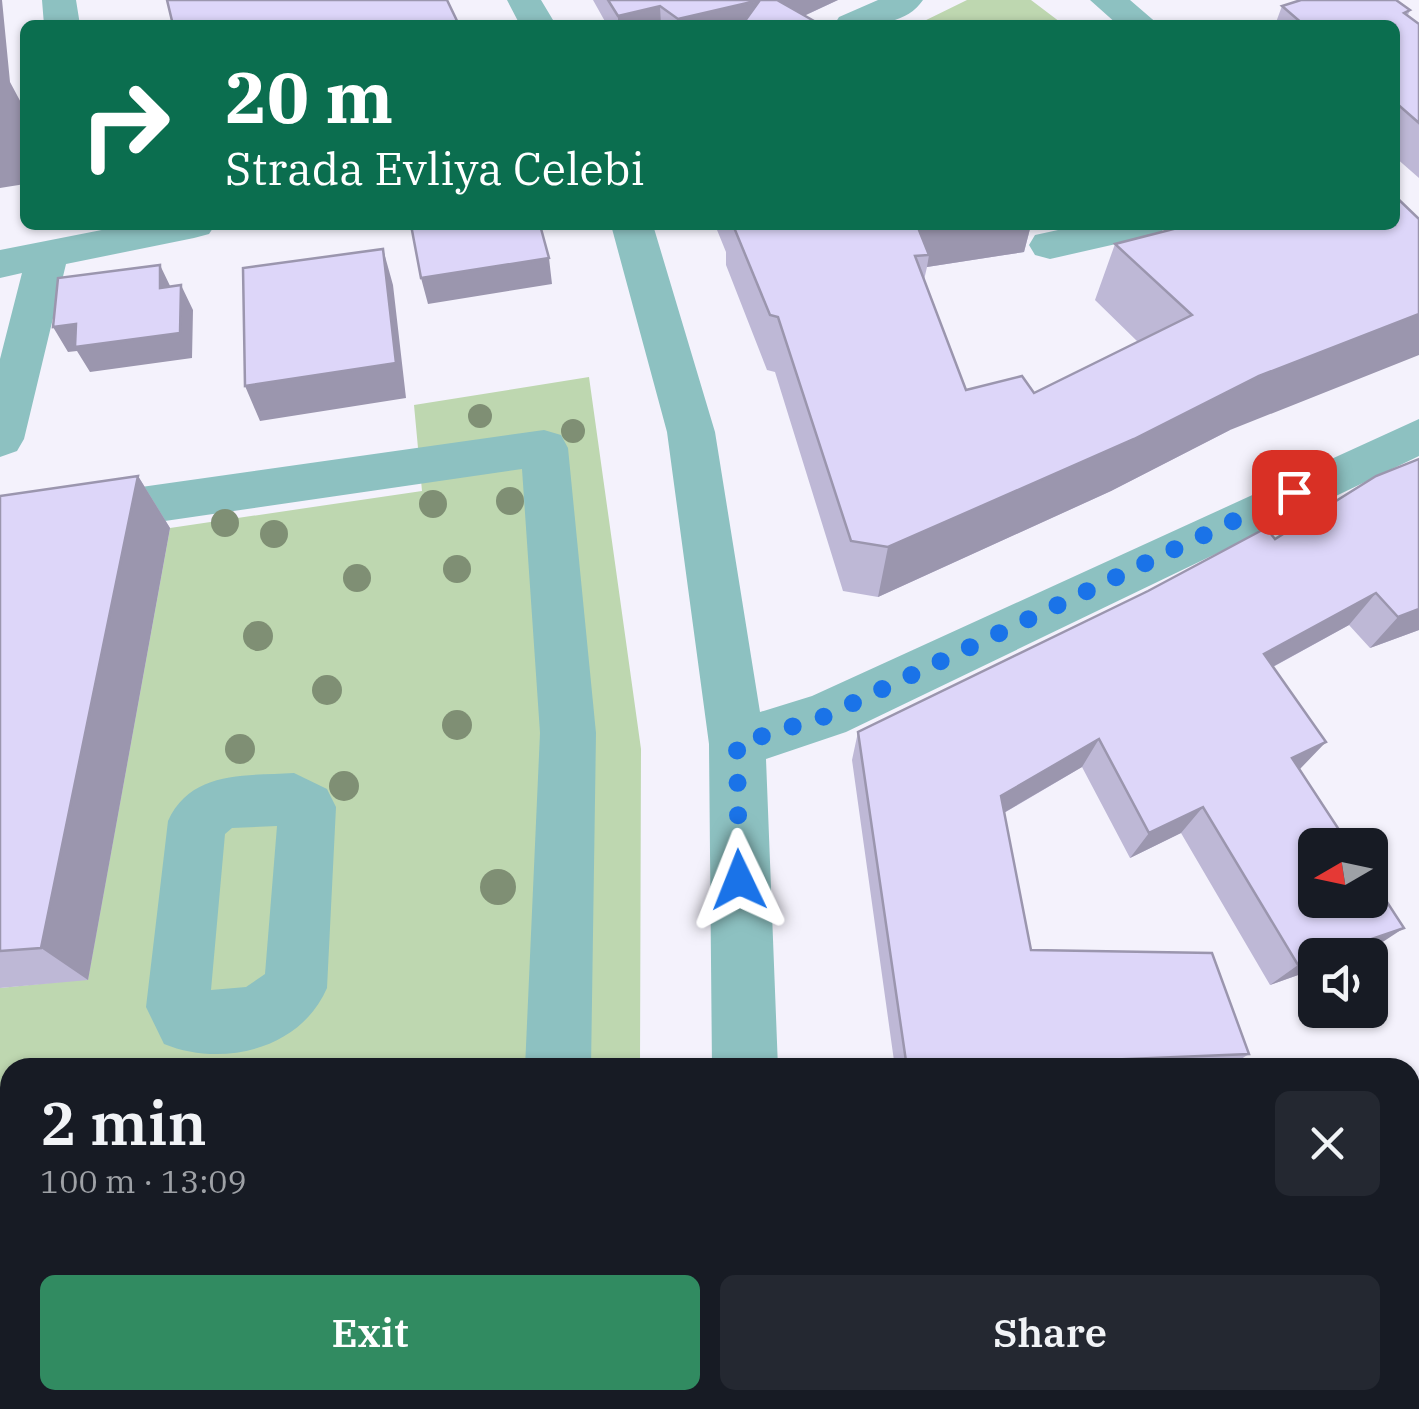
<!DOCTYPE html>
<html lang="en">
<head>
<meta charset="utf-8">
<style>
  :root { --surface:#171b24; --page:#242831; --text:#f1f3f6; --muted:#9ea1a6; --accent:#318b61 }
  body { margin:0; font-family:"IBM Plex Serif",serif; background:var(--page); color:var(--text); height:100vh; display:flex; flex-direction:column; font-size:38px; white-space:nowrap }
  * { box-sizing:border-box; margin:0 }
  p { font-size:32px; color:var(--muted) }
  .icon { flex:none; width:55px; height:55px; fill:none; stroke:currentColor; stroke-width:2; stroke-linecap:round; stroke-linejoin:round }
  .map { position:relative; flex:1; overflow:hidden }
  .side { position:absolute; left:0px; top:1058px; width:1420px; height:352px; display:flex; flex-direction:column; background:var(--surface); border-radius:30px 30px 0 0; box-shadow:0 2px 8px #0004 }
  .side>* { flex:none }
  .guide { position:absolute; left:20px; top:20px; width:1380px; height:210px; border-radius:15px; box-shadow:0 2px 8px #0004; background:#0b6e4f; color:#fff; overflow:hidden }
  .needle { width:65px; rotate:261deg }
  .tools { position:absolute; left:1298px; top:828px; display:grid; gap:20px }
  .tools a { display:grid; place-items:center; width:90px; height:90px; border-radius:15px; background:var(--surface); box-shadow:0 2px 8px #0004; font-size:50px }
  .pin { position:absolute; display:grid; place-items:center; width:85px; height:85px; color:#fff; margin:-42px; border-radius:20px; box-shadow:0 5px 15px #0006 }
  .me { position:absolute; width:110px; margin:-55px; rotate:358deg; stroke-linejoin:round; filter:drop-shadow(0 0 8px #0008) }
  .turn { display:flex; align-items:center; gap:35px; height:210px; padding:0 40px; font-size:45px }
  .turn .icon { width:130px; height:130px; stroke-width:2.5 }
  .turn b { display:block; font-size:70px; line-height:85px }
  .round { display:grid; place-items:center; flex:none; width:105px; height:105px; border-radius:15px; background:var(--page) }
  .head { display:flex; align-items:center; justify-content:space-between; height:170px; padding:0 40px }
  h1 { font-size:60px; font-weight:600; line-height:75px }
  .button { display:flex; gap:20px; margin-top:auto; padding:20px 40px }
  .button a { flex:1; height:115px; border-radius:15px; background:var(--accent); color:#fff; font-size:40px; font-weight:600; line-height:115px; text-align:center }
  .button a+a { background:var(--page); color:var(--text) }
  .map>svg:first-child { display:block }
</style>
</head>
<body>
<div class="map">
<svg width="1419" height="1409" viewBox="0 0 1419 1409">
  <rect width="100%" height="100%" fill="#f4f2fc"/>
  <path fill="#bed7b0" d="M967,0h64l33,25h-148z
    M589,377l52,372 -1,318 -630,1v332h629v9h-639v-421l88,-9 82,-451 252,-37 -8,-86z"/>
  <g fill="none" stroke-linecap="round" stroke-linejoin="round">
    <path fill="#8dc1c1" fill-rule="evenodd" d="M42,0h34l4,25h-36z
      M507,0h34l15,25h-36z
      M878,0h45c-19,28 -59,25 -89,25l5,-8z
      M1090,0h40l29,25h-41z
      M127,225h88l-6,9 -15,4 -128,26 -42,175 -7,12 -17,6v-98l22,-86 -22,5v-28z
      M611,225h42l62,207 45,280 52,-16 607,-277v37l-573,276 -80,27 12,309h-66l-3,-324 -42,-312z
      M1081,225h85l-6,9 -110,25 -15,-4 -6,-10 6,-10z
      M544,430l17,5 7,13 28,285 -5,335h-66l15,-335 -18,-264 -522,76v-38z
      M294,773l33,16 9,18 -9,181c-26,61 -104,80 -163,56l-18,-37 22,-186c23,-51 78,-45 126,-48zM277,826l-12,148 -19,13 -35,3 14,-156 7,-6z
      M10,1301v74l-10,1v-74z
      M177,1400h82l4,9h-83z
      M522,1400h74l1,9h-76z
      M719,1400h74l2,9h-76z"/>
  </g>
  <g fill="#7f8f74">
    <circle cx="480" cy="416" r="12"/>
    <circle cx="573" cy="431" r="12"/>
    <circle cx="510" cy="501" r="14"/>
    <circle cx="433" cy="504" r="14"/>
    <circle cx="225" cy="523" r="14"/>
    <circle cx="274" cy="534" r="14"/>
    <circle cx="457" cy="569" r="14"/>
    <circle cx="357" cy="578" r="14"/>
    <circle cx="258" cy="636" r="15"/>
    <circle cx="327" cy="690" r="15"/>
    <circle cx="457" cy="725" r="15"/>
    <circle cx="240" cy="749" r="15"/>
    <circle cx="344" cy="786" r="15"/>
    <circle cx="498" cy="887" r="18"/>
  </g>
  <path fill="#beb8d6" d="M593,0h245l-34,16 17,9h-214z
    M1282,6l128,4 -2,5 11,9v154l-24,-21v-132h-120z
    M715,225h316l-7,27 -97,15 -3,13 42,110 68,3 104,-51 -43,-42 20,-56 74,-19 41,205 -119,61 -233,106 -35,-6 -68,-219 -8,-2 -41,-105v-13z
    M1419,459v171l-49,18 -21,-23 -76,42 26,103 73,179 -57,6v14l-45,16 -89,-152 -51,25 -48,-91 -78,46 27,137 218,104 -22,14h-332l-43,-308 6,-28 417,-193z
    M138,476l32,52 -82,452 -88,8v-492z
    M941,1400h156l2,9h-157z"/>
  <path fill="#9b96ae" d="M0,0h2l8,82 15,28v74l-25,4z
    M764,0h74l-54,25h-105l-1,-6z
    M660,6l1,19h-43v-9z
    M910,225h121l-7,27 -97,15 2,-12z
    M383,249l10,36 13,113 -146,23 -15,-35z
    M549,258l3,26 -124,20 -7,-26z
    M160,265l12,25 -12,-2z
    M181,285l12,25 -1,48 -102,14 -13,-21 -9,1 -15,-25 23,-3z
    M1419,314v41l-189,75 -119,61 -233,106 10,-50 371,-171z
    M138,476l32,52 -82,452 -47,-32z
    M1376,593l-27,32 -108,59 23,-30z
    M1419,609v21l-49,18 28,-31z
    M1099,739l-17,28 -94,55 13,-26z
    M1326,742l-26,27 -8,-11z
    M1203,807l-22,26 -51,25 19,-25z
    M1404,928l-32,21 -16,6h-31z
    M1315,959v10l-45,16 28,-20z
    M10,1400h39l-2,9h-38z"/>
  <path fill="#ddd6f9" stroke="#9b96ae" stroke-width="2.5" d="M167,0h280l12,25h-286z
    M608,0h152l-82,19 -18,-13 -42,10z
    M760,0h17l44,25h-79z
    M1301,0h95l14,10 -6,3 15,11v99l-24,-21v-77h-91l-22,-19z
    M1395,196l24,23v95l-160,62 -125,63 -246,108 -37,-6 -73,-224 -8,-2 -37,-90h184l12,30 -14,1 51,134 56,-14 12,17 158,-78 -77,-71 74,-19h206z
    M411,225h129l9,33 -128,20z
    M383,249l13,114 -151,23 -2,-118z
    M160,265v23l21,-3 -1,48 -105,14 1,-23 -23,3 5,-49z
    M1419,459v150l-21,8 -22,-24 -112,61 62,88 -34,16 57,87h-34v55h55v-24l34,52 -79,27h-10v4l-17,6 -95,-158 -54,26 -50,-94 -98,57 30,154 181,3 37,101 -216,9 1,5h-127l-49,-336 290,-141 118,-63 9,11 101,-63z
    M138,476l-97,472 -41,3v-455z
    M10,1354v46l-1,9h-9v-54z
    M955,1400h142l2,9h-143z"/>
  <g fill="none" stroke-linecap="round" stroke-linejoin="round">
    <path stroke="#1a73e8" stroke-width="18" stroke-dasharray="0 32.4" d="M739,880l-2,-136 89,-28 468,-224"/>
  </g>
</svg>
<div class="tools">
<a><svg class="needle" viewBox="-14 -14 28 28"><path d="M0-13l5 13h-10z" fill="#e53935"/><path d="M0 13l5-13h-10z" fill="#9ea1a6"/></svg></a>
<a><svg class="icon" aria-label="sound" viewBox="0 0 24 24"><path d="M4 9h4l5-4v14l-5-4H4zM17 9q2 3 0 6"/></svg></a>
</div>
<div class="pin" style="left:1294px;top:492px;background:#d93025"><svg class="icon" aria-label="arrive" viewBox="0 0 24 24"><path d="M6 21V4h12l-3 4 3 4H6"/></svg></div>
<svg class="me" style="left:739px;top:880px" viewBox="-20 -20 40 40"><path d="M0-17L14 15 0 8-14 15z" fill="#1a73e8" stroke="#fff" stroke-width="4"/></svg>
<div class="guide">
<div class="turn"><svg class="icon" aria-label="right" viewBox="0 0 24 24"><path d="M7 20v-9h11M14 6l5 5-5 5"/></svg><div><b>20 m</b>Strada Evliya Celebi</div></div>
</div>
<section class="side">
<div class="head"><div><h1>2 min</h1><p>100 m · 13:09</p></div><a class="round"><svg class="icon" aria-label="close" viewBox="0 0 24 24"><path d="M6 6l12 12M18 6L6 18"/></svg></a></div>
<div class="button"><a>Exit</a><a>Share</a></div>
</section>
</div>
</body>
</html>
